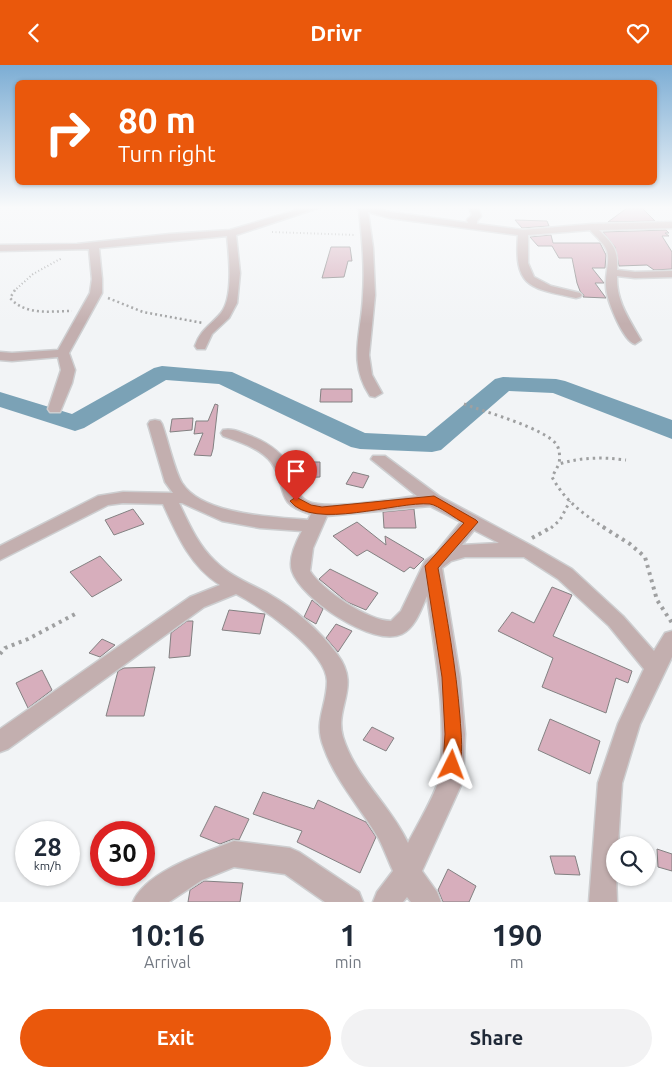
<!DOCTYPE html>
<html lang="en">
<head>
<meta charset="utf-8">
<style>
  :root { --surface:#fff; --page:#f2f2f3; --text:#1f2937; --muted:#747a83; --accent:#ea580c }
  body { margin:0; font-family:Ubuntu,sans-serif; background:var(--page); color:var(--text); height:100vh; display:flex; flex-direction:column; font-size:19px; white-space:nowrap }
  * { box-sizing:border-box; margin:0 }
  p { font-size:16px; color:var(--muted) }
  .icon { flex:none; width:28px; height:28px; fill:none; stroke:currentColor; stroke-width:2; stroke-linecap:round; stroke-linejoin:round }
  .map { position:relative; height:837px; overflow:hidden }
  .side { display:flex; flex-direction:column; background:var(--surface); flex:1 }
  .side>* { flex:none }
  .top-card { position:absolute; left:15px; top:15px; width:642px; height:105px; border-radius:8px; box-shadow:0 1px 4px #0004; background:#ea580c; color:#fff; overflow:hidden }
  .fabs { position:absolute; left:606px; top:771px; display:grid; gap:10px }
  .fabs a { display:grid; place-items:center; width:50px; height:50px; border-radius:50%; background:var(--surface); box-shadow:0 1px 4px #0004; font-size:25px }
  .speed { position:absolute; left:15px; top:756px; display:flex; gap:10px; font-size:25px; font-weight:700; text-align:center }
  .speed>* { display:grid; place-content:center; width:65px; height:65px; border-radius:50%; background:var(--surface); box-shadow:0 1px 4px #0004; line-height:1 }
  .speed small { font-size:12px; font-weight:400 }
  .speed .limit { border:8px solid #d22; background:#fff; color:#111 }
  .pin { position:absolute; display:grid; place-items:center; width:42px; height:42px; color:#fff; margin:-51px -21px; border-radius:50% 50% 50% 0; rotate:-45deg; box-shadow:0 0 5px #0007 }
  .pin .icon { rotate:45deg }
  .me { position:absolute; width:55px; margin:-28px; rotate:3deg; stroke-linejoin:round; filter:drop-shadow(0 0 4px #0008) }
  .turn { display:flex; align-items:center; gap:18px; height:105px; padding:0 20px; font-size:22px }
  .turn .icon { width:65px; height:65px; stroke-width:2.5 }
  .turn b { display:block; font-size:35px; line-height:42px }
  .eta { display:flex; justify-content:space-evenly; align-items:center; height:85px; text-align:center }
  .eta b { font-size:30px; font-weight:600; line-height:35px }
  .button { display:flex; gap:10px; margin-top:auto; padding:10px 20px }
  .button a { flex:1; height:58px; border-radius:30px; background:var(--accent); color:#fff; font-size:20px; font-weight:600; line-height:58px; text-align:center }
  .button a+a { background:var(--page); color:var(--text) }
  header { display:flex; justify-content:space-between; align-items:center; height:65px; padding:0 20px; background:var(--accent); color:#fff; font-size:22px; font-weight:600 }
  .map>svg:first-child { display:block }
</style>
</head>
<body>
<header><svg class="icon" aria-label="back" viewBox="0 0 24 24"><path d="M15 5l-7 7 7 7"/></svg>Drivr<svg class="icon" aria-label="heart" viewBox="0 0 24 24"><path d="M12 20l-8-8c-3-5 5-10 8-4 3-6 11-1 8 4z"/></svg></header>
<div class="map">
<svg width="672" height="837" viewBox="0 0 672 837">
  <rect width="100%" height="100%" fill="#f2f4f6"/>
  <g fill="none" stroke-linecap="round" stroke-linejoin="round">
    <path fill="#7ba2b6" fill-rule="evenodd" d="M162,301l70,6 133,61 61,3 69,-57 8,-2 53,2 9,2 107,39v19l-119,-46 -44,-2 -68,59 -9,2 -72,-3 -9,-2 -132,-63 -53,-4 -82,48 -9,3 -75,-24v-15l72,22 82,-46z"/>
  </g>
  <path fill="#d7aebc" stroke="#838182" d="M627,143h15l13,13 -47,1z
    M515,155l32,1 2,5 -27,2z
    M666,165l3,3h-4l4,3h-7l10,16v17l-18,1 -7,-5 -28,1 -4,-19 -12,-15z
    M551,170l2,8h47l6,12 -1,13h-13l12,15h-9l11,15 -23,-1 1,-2 -4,-4 -3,-8 -5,-25h-13l-7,-12h-14l-8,-9z
    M331,182h19l2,14h-4l-4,16 -22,1z
    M321,324h31v13h-32z
    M215,339l3,1 -5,44 -2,7 -17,-1 9,-22 -9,1 2,-13h12z
    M193,353l-1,12 -22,2 2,-13z
    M290,397h30v15l-24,1z
    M353,407l16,4 -6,12 -17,-4z
    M133,444l11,15 -30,11 -9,-15z
    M414,444l2,19h-32l-1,-16z
    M357,457l29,23 -1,-9 39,23 -10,10 -4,-2 -6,5 -37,-22 -10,6 -24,-20z
    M100,491l22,24 -30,17 -22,-25z
    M330,504l48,24 -12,17 -19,-8 -28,-23z
    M552,522l20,8 -19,41 79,35 -4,12 -12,-5 -10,35 -64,-26 11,-29 -55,-27 14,-19 22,11z
    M312,535l11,9 -7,15 -12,-7z
    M229,545l36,4 -5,20 -38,-4z
    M187,556h6l-3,35 -21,2 2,-25z
    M336,559l16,7 -14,21 -12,-14z
    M102,574l13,6 -15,12 -11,-4z
    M155,602l-11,49h-38l12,-45 6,-3z
    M42,605l10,20 -24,18 -12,-25z
    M550,654l50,22 -10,33 -52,-24z
    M372,662l22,11 -8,13 -23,-11z
    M263,727l51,17 4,-9 48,22 10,15 -16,36 -63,-31 5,-11 -49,-17z
    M215,741l34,13 -10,21 -6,-1 -13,5 -20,-8z
    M657,784l15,5v17l-14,-4z
    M550,791h25l5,19 -25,-1z
    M448,804l28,17 -7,16h-26l-5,-12z
    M204,816l39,2 -3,19h-52l2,-12z"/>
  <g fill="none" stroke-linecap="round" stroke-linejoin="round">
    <g stroke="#cdced0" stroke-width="3">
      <path id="minor" d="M307,142h14l-85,28 4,38 -3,30 -8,15 -17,16 -7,15h-8l-2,-3c5,-16 16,-21 26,-33 13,-16 8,-58 6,-77l-128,12 3,31v14l-33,60 6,17 -3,13 -12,29h-10l-2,-3 13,-39 -3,-13 -46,4 -12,-1v-8l12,1 46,-3 32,-57 2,-14 -3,-30 -89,2v-6l77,-1 93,-10 60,-4z
        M356,142h15l19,5 78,11 -1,-3 5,-5 -3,-8h9l3,9 -4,5v3l46,6 69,-6 80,-2v6l-73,2c14,15 19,18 18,40l18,2 37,-1v6l-37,1 -18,-2c-1,25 12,43 24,64l-6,4c-12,-3 -29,-45 -29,-58 -1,-10 3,-21 2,-31 -1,-10 -12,-18 -18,-25l-62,5v28l6,14 17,9 29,7 2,2 -2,2 -4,1c-46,-10 -62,-10 -58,-63l-128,-17 -22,-6 5,36 2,47 -6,60 3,20 10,18 -7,4 -5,-1c-23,-35 -8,-63 -7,-101 2,-29 -1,-57 -4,-86z
        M155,355l5,1 2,3c6,16 12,45 20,59 20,32 91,34 126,37l3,-6c-39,-10 -22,-28 -40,-52 -11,-14 -32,-20 -48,-26l-2,-3 2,-3c9,-2 17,2 25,5 19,7 35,17 44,36 4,10 3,24 15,30 19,10 86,-2 110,-5l-46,-37 2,-3h12l54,40 95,51 38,22 51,47 31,35 11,-18 7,-2v26l-32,67 -18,59 -4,62h-3l2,57h-28l9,-119 20,-59 26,-55 -35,-43 -51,-47 -34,-22h-59l-14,4 -9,7 18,109 5,57 -2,47 -41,90 15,21 4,10h-30l-4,-5 -4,5h-30l4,-10 16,-21c-5,-11 -9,-22 -14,-32 -18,-31 -43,-57 -55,-91 -11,-27 3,-41 3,-67 -1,-31 -66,-74 -91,-87l-32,13 -196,142 -8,3v-23l190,-132 30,-12c-30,-19 -43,-50 -57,-81l-40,-1 -15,2 -108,55v-14l98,-50 25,-4 50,1 -8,-11 -17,-58 2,-3zM179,438h3l40,18 38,7 42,3c-6,11 -14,28 -10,40 9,28 82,77 110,63 14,-7 19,-25 25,-38 8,58 21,124 12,182 -2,14 -24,51 -31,65 -17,-37 -53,-66 -65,-106 -9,-31 19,-50 -6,-83 -18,-24 -42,-45 -68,-60 -18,-10 -39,-18 -54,-33 -17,-16 -26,-37 -36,-58zM430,441l31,16 -26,32 -10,7 -24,50 -10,10c-23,0 -69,-31 -81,-50l3,-23 14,-32zM474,465l25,13 -37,2z
        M234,776l56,7 9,4 60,40 4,10h-38l-40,-28 -51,-7 -32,13 -33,22h-36c13,-31 71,-49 101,-61z"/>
    </g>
    <path stroke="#9fa0a1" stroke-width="2" stroke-dasharray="1 2.5" stroke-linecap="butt" d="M272,167l84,3
      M14,226l19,-17 29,-16"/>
    <path stroke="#9fa0a1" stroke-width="2.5" stroke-dasharray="2 3" stroke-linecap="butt" d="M15,225l-5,8c16,18 41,13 62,13
      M108,233l35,14 60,11"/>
    <path stroke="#9fa0a1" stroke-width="3" stroke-dasharray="2.5 4" stroke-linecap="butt" d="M464,339c21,8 81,24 93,41 3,6 3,13 2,19
      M551,463l9,-8 10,-19
      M605,463c-22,-14 -40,-27 -53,-51l7,-13c23,-7 43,-7 67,-4"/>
    <path stroke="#9fa0a1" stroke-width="4" stroke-dasharray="3 4.5" stroke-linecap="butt" d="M603,462l27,17 15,13 12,43 15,23
      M532,473l20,-11
      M0,589l5,-6 23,-9 49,-26"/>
    <use href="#minor" fill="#c3afaf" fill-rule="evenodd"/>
  </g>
  <linearGradient id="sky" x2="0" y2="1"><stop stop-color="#7cadd4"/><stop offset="0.55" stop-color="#f9fafb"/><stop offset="1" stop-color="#f9fafb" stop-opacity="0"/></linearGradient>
  <rect width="672" height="259" fill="url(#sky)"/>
  <path fill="#ea580c" stroke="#983908" d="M434,431l42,24 2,2 -40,46c9,49 18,99 22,149 1,16 4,39 -2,54l-6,2 -6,-2 -3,-6 2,-31 -3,-57 -17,-111 39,-43c-8,-4 -26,-18 -34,-19 -33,-3 -117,27 -140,-3l6,-4 15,8 11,2z"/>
</svg>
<div class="fabs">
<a><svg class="icon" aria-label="search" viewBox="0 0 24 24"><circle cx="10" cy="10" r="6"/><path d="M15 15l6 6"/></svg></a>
</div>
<div class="speed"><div>28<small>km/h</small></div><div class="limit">30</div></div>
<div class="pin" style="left:296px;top:436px;background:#d93025"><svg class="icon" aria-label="arrive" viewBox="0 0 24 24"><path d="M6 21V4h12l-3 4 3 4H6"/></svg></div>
<svg class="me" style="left:452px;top:700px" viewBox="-20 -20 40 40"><path d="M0-17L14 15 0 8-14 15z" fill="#ea580c" stroke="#fff" stroke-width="4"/></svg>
<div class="top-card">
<div class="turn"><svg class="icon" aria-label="right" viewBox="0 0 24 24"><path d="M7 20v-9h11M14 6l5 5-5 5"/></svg><div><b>80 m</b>Turn right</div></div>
</div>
</div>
<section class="side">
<div class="eta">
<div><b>10:16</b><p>Arrival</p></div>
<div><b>1</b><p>min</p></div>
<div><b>190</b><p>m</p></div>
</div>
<div class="button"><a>Exit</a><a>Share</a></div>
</section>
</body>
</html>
